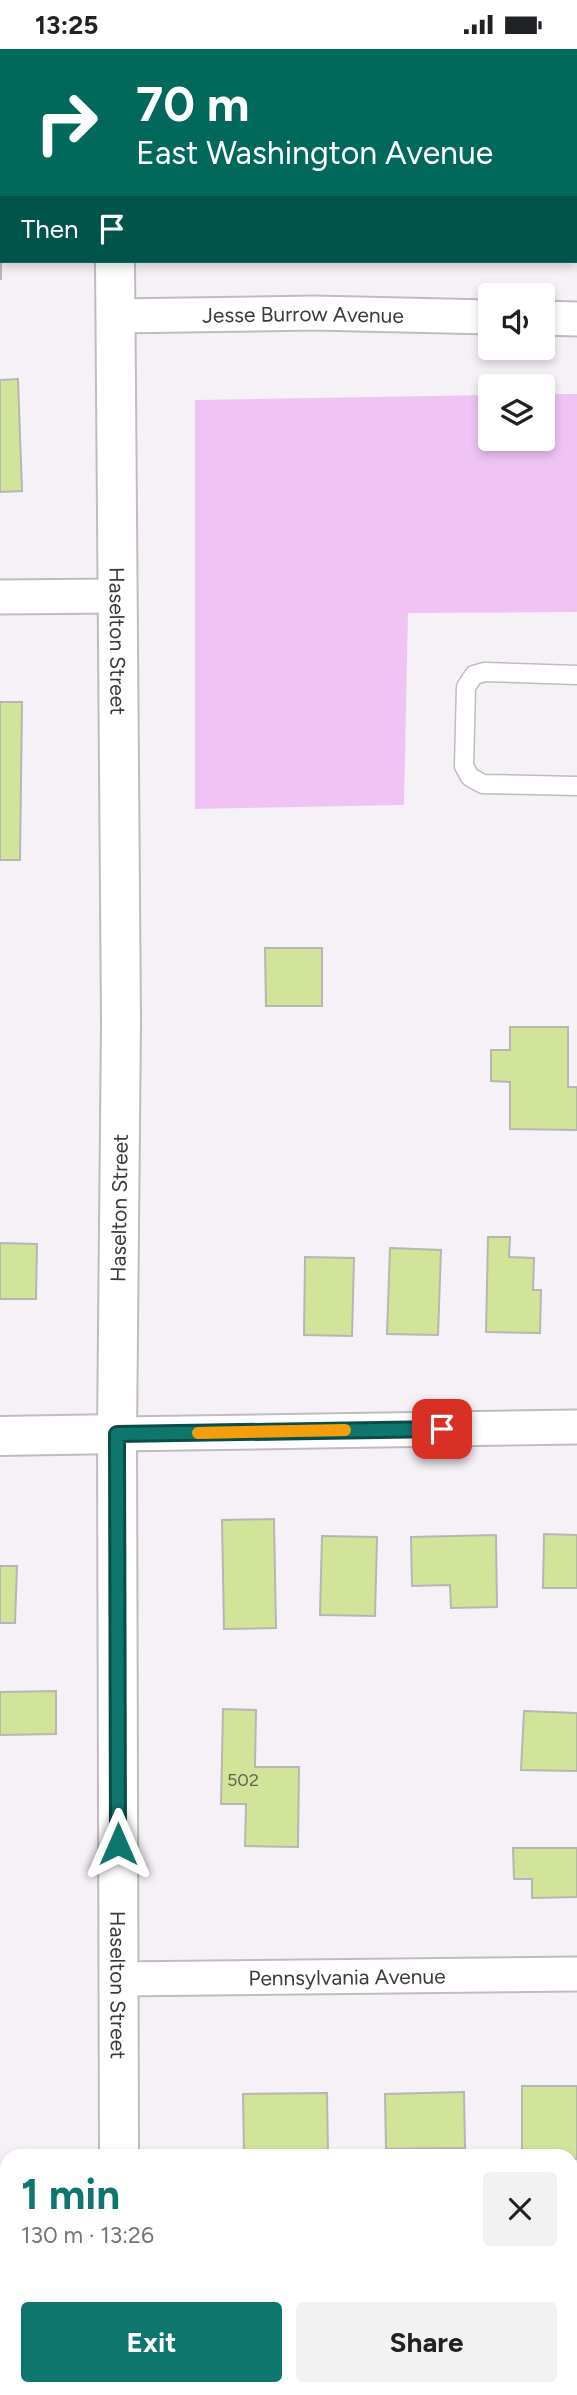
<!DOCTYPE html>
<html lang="en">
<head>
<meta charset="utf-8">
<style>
  :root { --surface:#fff; --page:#f2f2f2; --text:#202124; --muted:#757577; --accent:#0f766e }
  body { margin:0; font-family:Figtree,sans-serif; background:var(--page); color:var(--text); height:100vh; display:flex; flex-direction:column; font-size:26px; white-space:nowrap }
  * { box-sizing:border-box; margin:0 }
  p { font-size:23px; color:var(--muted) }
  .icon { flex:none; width:38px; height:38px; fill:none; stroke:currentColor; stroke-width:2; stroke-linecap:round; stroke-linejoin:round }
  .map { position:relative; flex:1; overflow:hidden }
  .panel { position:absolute; left:0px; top:2100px; width:578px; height:247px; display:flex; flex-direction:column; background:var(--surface); border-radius:21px 21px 0 0; box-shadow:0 4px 10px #0003 }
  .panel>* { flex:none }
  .guide { position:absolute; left:0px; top:0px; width:578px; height:214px; box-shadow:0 4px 10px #0003; background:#00695c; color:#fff; overflow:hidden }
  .fabs { position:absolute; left:478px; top:234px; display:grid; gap:14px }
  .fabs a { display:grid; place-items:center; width:77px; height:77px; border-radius:7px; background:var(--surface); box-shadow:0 4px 10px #0003; font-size:35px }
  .pin { position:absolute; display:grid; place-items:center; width:60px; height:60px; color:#fff; margin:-30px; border-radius:14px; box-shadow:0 4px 10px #0006 }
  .me { position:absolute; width:77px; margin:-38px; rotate:0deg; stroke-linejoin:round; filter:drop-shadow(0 0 5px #0008) }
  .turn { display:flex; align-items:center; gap:24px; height:147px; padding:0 21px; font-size:32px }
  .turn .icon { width:91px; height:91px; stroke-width:2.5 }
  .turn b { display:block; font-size:49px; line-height:60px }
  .then { display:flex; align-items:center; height:66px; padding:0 21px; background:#0003; gap:14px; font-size:26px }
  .round { display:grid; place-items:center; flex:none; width:74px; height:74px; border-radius:7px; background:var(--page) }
  .head { display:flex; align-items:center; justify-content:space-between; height:119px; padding:0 21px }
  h1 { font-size:42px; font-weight:700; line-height:52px; color:var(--accent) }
  .cta { display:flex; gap:14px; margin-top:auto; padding:14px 21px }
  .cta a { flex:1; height:80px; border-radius:7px; background:var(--accent); color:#fff; font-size:28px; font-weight:700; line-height:80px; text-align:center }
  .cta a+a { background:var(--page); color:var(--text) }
  .status { display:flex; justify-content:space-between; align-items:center; height:49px; padding:0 35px; background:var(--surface); direction:ltr }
  .status svg { height:19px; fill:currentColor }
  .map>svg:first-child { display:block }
</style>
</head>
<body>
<div class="status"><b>13:25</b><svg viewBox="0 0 49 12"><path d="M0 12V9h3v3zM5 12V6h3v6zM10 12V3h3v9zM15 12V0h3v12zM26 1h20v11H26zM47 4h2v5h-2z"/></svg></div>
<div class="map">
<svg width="577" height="2346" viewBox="0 0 577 2346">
  <rect width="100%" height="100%" fill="#f6f1f7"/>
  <path fill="#efc4f5" d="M543,345h34v218l-169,1 -4,192 -209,4v-409l295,-5v44h52z"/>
  <path fill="#d2e49a" stroke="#b5b7b0" stroke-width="2" d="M270,0h75v2h-74z
    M451,0h99v2h-99z
    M0,109h2l-1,121h-1z
    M18,330l4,112 -22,1v-112z
    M0,653h22l-2,158h-20z
    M265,899h57v58h-56z
    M510,978h58v60h9v43l-67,-1v-47l-19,-1v-31h19z
    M488,1188h22l-1,20 25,1 -1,32h8l-1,43 -54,-1z
    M0,1194l37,1 -1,55h-36z
    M390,1199l51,2 -3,85 -51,-1z
    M305,1208l49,1 -2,78 -48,-1z
    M274,1470l2,109 -52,1 -2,-109z
    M544,1485l33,1v53h-34z
    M496,1486l1,72 -46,1 -1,-23 -38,1 -1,-49z
    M322,1487l55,1 -2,79 -55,-1z
    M0,1517h17l-2,57h-15z
    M56,1642v43l-56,1v-43z
    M223,1660l33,1 -1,57h44l-1,80 -53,-1 1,-42h-25z
    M524,1662l53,2v58l-56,-1z
    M513,1799h64v49l-45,1v-19h-18z
    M522,2037h55v73h-7v-3h-48z
    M464,2043l1,56 -79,1 -1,-55z
    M327,2044l1,61 -84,1 -1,-61z
    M570,2227h7v63h-7z
    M570,2331h7v15h-40v-6h33z"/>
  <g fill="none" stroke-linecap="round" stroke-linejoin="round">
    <g stroke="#c0bbc1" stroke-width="21">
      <path id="service" d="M577,626l-92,-3 -11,3 -8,12 -2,79 6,11 13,7 94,2"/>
    </g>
    <g stroke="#c0bbc1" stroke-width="37">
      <g id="minor">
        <path id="s1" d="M116,267l198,-3 176,4"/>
        <path d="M542,269l35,1"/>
        <path d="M0,548l117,-1"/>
        <path d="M117,1385l460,-7"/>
        <path id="s2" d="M118,1930l459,-5"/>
        <path d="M0,2281l7,1"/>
      </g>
    </g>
    <g stroke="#c0bbc1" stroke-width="42">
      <g id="tertiary">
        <path d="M114,0v2"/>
        <path id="s3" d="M115,212l6,761 -4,412 2,722"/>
        <path d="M0,1387l117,-2"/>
        <path d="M120,2340v6"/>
      </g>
    </g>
    <use href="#service" stroke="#fff" stroke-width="18"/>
    <use href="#minor" stroke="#fff" stroke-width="33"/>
    <use href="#tertiary" stroke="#fff" stroke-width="38"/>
  </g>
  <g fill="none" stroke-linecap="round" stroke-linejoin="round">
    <g stroke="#0a4d48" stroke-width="18">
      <path id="route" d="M118,1795l-1,-410 325,-5"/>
    </g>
    <use href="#route" stroke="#0f766e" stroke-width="12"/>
    <path stroke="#f59e0b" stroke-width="12" d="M198,1384l147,-3"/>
  </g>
  <g text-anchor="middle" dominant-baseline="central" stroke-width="5" stroke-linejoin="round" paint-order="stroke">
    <g font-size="18" fill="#626454">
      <text x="243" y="1731">502</text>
    </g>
    <g font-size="21" fill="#3c3a3d" stroke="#fff">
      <text stroke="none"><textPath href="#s1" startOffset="187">Jesse Burrow Avenue</textPath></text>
      <text stroke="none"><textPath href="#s3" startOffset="380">Haselton Street</textPath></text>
      <text transform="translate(119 1159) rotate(-89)">Haselton Street</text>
      <text stroke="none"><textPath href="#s2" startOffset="229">Pennsylvania Avenue</textPath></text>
      <text stroke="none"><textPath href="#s3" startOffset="1724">Haselton Street</textPath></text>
    </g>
  </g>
</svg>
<div class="fabs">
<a><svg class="icon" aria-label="sound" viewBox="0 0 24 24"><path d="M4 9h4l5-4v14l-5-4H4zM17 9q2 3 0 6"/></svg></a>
<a><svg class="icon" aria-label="layers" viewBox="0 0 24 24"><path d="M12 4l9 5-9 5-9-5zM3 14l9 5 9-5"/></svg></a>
</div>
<div class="pin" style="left:442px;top:1380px;background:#d93025"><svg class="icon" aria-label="arrive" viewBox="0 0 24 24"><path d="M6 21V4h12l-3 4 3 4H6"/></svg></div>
<svg class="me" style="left:118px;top:1795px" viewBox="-20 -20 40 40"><path d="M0-17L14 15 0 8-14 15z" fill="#0f766e" stroke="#fff" stroke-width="4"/></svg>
<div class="guide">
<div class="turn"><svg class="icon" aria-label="right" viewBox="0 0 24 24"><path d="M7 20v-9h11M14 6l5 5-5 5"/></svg><div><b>70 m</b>East Washington Avenue</div></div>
<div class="then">Then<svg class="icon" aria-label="arrive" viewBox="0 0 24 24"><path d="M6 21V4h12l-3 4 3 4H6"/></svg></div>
</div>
<section class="panel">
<div class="head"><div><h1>1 min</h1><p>130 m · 13:26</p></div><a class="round"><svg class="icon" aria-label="close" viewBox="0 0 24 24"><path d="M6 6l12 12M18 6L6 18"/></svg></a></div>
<div class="cta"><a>Exit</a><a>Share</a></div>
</section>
</div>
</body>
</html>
